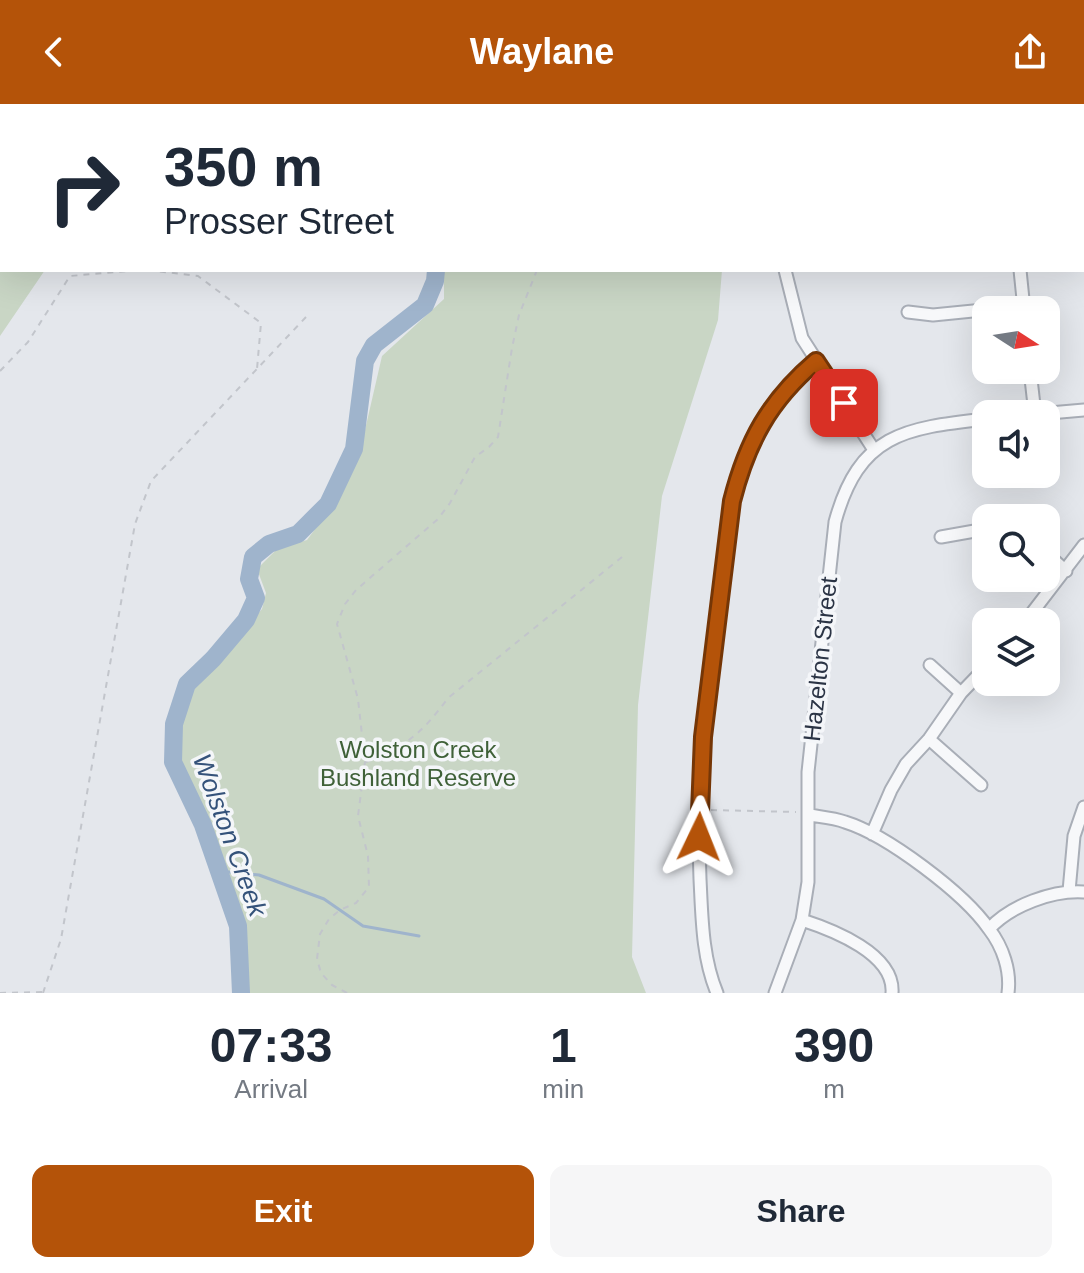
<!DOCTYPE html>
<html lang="en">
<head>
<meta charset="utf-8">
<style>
  :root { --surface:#fff; --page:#f6f6f7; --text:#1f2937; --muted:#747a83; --accent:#b45309 }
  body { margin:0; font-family:Arial,sans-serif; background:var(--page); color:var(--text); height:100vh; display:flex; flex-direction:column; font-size:30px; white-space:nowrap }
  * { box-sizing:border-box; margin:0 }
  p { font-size:26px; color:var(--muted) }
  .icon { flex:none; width:44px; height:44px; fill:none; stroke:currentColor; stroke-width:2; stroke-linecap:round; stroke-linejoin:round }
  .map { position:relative; height:889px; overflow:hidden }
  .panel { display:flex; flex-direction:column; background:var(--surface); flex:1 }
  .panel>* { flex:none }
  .guide { position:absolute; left:0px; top:0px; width:1084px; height:168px; box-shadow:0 8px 32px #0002; background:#fff; color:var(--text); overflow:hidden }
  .needle { width:52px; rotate:102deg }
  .fabs { position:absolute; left:972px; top:192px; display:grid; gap:16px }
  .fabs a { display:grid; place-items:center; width:88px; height:88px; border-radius:16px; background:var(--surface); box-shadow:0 8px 32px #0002; font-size:40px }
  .pin { position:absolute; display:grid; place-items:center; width:68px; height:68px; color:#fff; margin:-34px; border-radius:16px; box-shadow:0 4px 12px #0006 }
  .me { position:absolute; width:88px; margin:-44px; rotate:2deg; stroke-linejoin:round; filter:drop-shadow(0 0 6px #0008) }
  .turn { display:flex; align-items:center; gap:28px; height:168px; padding:0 32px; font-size:36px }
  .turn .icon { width:104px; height:104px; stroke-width:2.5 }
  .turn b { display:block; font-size:56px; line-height:68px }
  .eta { display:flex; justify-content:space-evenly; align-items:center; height:136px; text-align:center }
  .eta b { font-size:48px; font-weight:700; line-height:56px }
  .primary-button { display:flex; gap:16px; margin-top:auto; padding:16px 32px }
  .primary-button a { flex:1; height:92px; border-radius:16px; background:var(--accent); color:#fff; font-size:32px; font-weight:700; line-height:92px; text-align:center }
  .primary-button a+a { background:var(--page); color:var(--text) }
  header { display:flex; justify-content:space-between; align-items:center; height:104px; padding:0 32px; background:var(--accent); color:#fff; font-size:36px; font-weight:700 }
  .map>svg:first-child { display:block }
</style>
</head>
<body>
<header><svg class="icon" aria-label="back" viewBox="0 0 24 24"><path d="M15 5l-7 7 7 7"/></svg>Waylane<svg class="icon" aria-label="share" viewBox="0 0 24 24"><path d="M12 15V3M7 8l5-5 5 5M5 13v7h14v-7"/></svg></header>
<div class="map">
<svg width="1084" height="889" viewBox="0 0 1084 889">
  <rect width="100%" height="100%" fill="#e4e7ec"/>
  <path fill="#c9d6c5" d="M0,0h145l-143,2v164h43l-45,66z
    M444,166h278l-4,50 -56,176 -24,209 -6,252 14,36h-400l-4,-69 -33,-101 -29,-61v-38l12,-37 70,-78 4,-16 -9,-24 20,-20 30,-9 23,-31 32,-66 20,-87 62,-57z"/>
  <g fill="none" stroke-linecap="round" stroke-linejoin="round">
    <path stroke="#9fb4cc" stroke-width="3" d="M219,767l40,4 65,24 39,27 56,10"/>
    <path stroke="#9fb4cc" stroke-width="18" d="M435,2v-2
      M241,889l-3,-67 -35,-101 -30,-63 1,-38 13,-40 26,-25 33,-39 10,-22 -7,-19 4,-22 16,-13 29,-10 30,-30 26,-55 11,-88 9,-16 51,-40 10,-24 1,-11"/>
    <g stroke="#a9aeb7" stroke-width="15">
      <path id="minor" d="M1005,0v2
        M791,2v-2
        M785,166l17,68 72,112
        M1020,166l4,39
        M908,208l25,3 90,-9
        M1030,266l5,44
        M1038,310l46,-4
        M941,433l45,-8
        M1046,449l20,18
        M1025,518l59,-77
        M930,561l31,28
        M929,635l52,46
        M809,711c12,2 25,3 36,7 42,13 119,71 144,107 14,18 22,42 19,64
        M872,730l19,-44 15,-26 23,-25 32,-46 25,-26
        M1069,787l5,-55 10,-29
        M802,816c31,10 93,34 90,73
        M989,825c22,-24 64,-39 95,-37
        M717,889c-15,-36 -15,-76 -17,-114 -5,-127 16,-252 32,-378 14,-59 37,-100 84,-140
        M775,889l27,-73 6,-38v-110l27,-250c24,-88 69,-94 151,-103"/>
    </g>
    <path stroke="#c2c5cb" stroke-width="2" stroke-dasharray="6 6" stroke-linecap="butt" d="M171,0l1,2
      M223,0l4,2
      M0,1l9,-1
      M258,2l4,-2
      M571,2l1,-2
      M148,166l50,6 63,47 -4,46
      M0,267l28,-29 42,-66 71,-6
      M366,658c40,-15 57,-30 82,-64l174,-141
      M711,706l85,2
      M0,889l42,-1
      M43,889l18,-54 74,-415 16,-43 155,-164
      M347,889l-15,-8 -11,-12 -4,-14 3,-25 9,-15 11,-9 16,-7 13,-16 -1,-31 -10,-40 7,-54 -7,-63 -21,-75 8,-20 11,-14 82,-71 12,-16 25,-46 14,-10 9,-10 14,-89 7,-33 18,-45"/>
    <use href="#minor" stroke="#f7f8fa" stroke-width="11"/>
  </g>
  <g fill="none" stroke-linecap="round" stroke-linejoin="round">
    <g stroke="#753606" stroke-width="20">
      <path id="route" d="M699,733l4,-100 29,-236c15,-59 37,-100 84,-140l28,42"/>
    </g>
    <use href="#route" stroke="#b45309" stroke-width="14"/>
  </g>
  <g text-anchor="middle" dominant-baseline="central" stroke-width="7" stroke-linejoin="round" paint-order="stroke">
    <g font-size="24" fill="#2b3445" stroke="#f4f6f9">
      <text transform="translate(820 555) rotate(-84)">Hazelton Street</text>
    </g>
    <g font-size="24" fill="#3f6138" stroke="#f4f6f9">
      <text x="418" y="645">Wolston Creek<tspan x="418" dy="28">Bushland Reserve</tspan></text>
    </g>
    <g font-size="26" font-style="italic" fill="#34527a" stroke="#f4f6f9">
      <text transform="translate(230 731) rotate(70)">Wolston Creek</text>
    </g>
  </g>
</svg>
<div class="fabs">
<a><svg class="needle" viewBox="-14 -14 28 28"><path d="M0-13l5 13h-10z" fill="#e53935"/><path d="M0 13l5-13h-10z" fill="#747a83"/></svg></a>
<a><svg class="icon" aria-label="sound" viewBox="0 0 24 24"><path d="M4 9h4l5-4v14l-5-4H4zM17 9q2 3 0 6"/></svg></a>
<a><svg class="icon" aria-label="search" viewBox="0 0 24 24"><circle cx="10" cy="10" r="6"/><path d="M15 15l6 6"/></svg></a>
<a><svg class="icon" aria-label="layers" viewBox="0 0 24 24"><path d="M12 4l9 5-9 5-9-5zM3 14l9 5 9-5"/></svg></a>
</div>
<div class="pin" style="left:844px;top:299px;background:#d93025"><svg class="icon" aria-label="arrive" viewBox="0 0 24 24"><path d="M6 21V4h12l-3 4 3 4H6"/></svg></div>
<svg class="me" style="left:699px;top:733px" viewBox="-20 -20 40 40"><path d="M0-17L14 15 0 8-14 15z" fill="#b45309" stroke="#fff" stroke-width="4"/></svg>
<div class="guide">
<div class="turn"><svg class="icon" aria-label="right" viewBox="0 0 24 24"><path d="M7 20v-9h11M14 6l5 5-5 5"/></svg><div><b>350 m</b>Prosser Street</div></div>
</div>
</div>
<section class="panel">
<div class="eta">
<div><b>07:33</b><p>Arrival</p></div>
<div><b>1</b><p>min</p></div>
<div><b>390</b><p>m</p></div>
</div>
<div class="primary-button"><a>Exit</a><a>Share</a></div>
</section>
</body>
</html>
